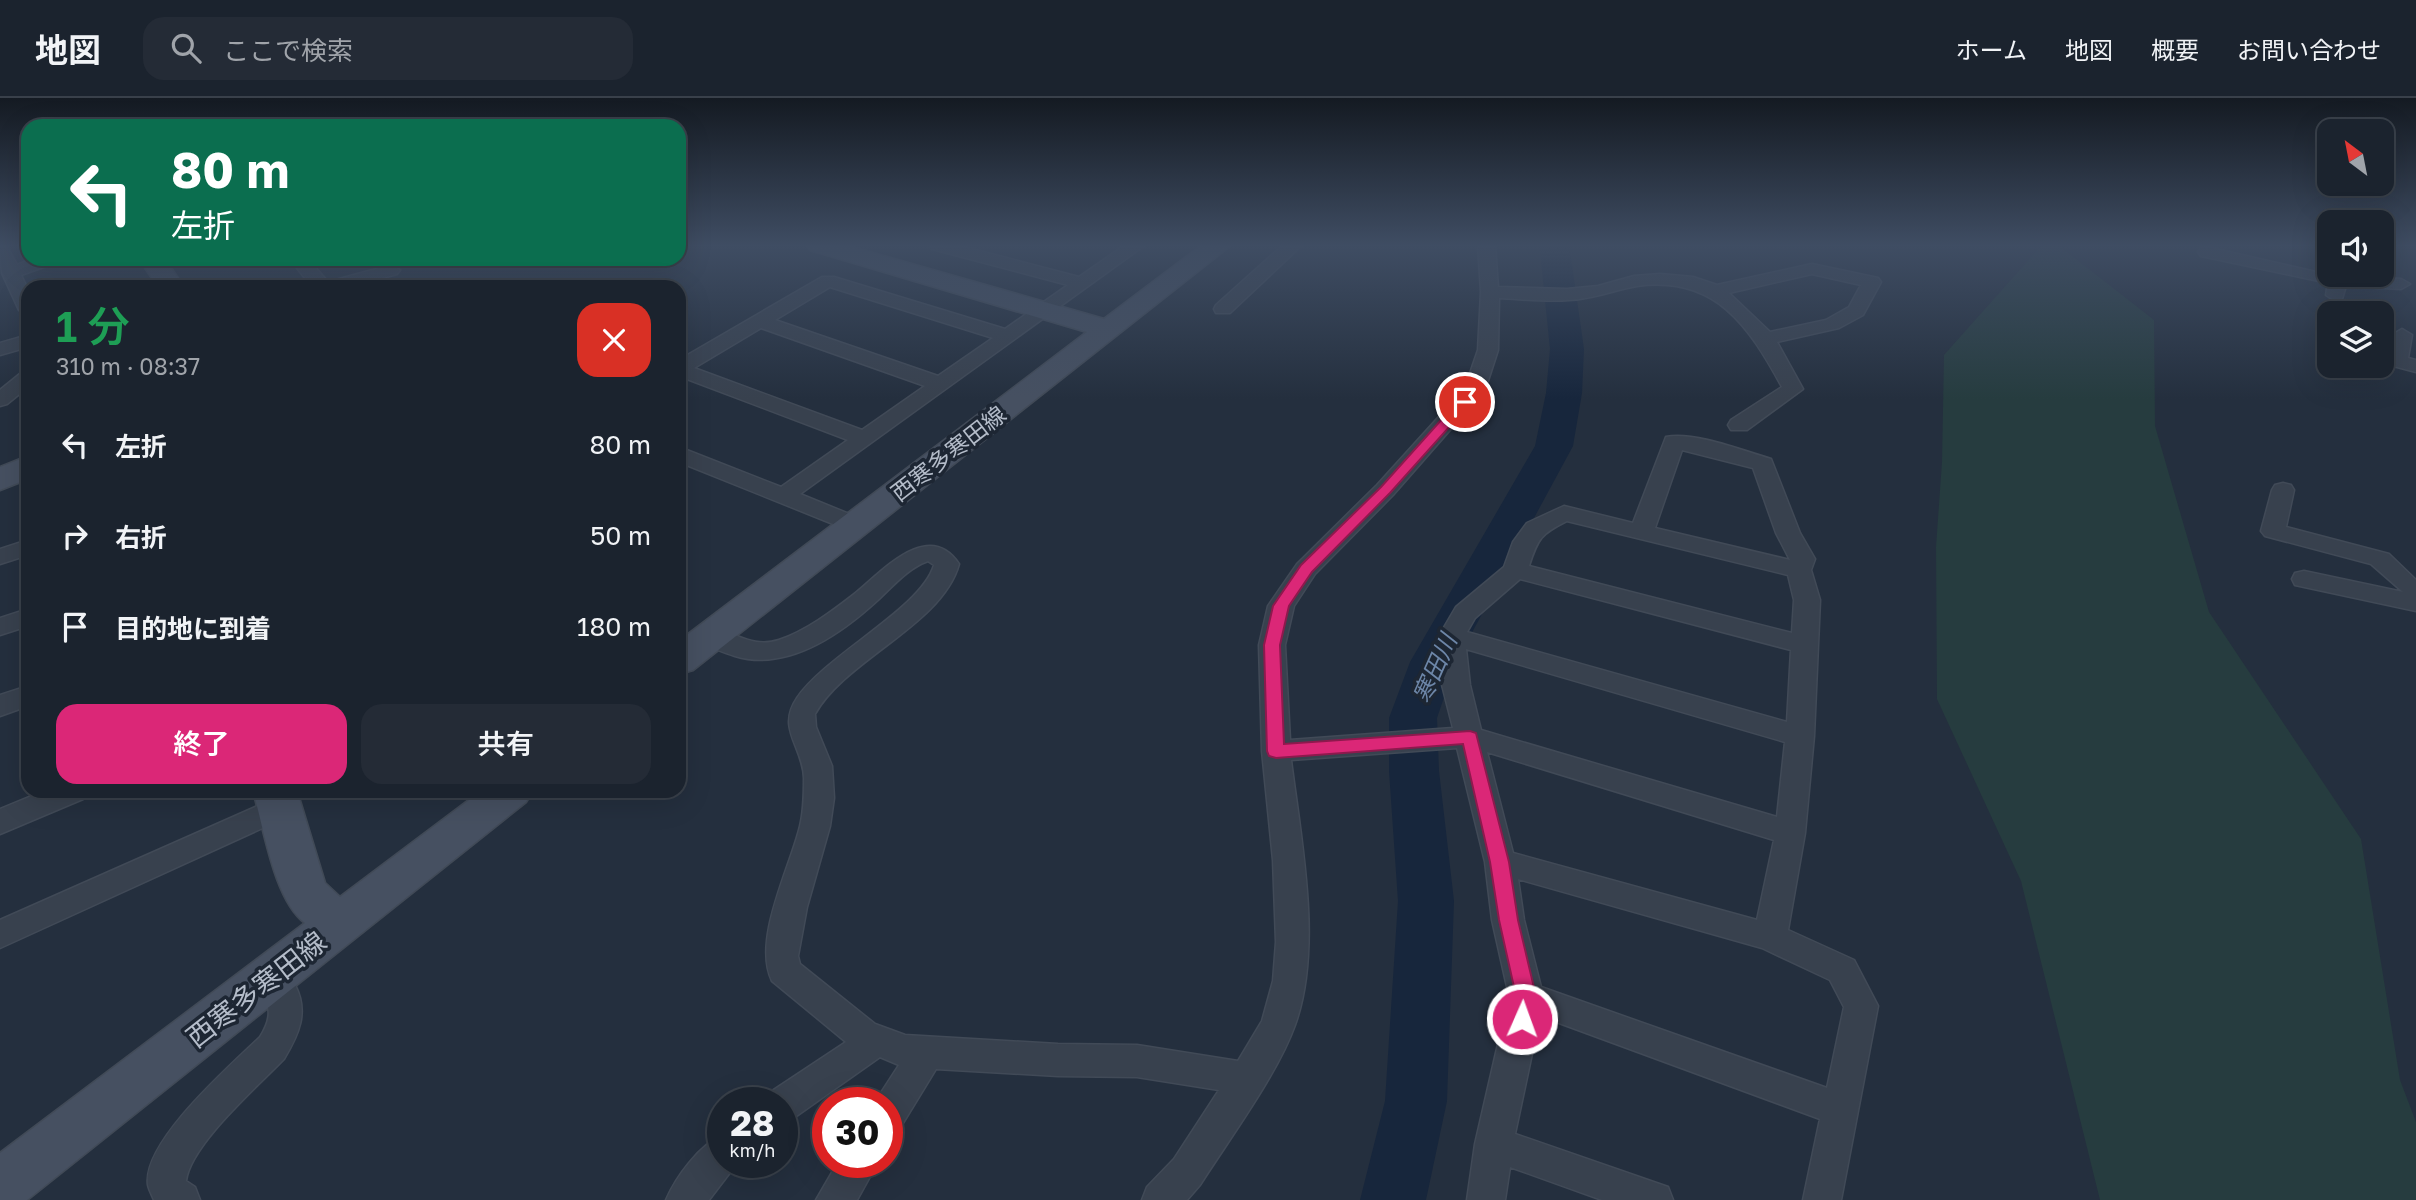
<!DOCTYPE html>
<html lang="ja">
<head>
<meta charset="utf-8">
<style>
  :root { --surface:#1b232e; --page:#242b36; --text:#f1f3f6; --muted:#a0a4aa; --line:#39404a; --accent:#db2777 }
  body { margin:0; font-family:"Golos Text","Noto Sans JP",sans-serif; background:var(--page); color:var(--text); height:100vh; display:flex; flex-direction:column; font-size:26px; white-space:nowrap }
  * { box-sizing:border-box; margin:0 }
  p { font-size:23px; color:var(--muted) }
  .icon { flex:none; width:38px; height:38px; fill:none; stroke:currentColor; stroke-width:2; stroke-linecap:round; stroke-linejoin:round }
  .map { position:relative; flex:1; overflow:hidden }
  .drawer { position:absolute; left:21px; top:182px; width:665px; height:518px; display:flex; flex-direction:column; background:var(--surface); border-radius:21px; box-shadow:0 7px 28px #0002,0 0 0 2px var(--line) }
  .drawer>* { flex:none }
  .top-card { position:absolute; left:21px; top:21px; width:665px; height:147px; border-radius:21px; box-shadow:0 7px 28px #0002,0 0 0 2px var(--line); background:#0b6e4f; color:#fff; overflow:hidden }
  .needle { width:46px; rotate:328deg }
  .tools { position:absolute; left:2317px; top:21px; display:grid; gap:14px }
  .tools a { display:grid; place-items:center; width:77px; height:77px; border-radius:14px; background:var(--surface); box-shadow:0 7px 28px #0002,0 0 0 2px var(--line); font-size:35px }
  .speed { position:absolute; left:707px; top:989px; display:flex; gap:14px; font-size:35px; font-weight:700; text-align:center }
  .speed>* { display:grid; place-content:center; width:91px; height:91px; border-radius:50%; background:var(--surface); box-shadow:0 7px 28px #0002,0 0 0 2px var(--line); line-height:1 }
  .speed small { font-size:18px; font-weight:400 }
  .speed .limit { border:10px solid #d22; background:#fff; color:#111 }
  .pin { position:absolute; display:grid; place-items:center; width:60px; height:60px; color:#fff; margin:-30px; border:4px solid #fff; border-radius:50%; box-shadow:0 2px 7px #0007 }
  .me { position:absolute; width:77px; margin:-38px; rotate:2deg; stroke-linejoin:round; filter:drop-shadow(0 0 5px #0008) }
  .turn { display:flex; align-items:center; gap:24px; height:147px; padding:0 35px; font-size:32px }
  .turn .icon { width:91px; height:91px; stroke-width:2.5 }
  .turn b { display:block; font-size:49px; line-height:60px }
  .round { display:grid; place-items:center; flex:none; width:74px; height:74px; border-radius:21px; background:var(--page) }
  .overview { display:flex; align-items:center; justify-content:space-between; height:119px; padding:0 35px }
  h1 { font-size:42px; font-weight:600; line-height:52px; color:#1e9e55 }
  .primary-button { display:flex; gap:14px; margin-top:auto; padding:14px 35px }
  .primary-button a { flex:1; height:80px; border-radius:21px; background:var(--accent); color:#fff; font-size:28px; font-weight:600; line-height:80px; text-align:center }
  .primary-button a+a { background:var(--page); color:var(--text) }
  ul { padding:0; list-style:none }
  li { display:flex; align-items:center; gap:21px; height:91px; padding:0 35px }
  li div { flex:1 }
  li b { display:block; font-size:26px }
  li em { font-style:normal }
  header { display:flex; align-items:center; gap:42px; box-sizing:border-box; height:98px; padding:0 35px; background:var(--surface); border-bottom:2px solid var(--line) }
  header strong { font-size:33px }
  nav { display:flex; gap:38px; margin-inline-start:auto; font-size:24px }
  .search { width:490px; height:63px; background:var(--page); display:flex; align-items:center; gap:18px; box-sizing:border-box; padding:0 24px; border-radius:21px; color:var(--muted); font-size:26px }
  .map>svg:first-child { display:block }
</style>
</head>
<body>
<header>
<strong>地図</strong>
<div class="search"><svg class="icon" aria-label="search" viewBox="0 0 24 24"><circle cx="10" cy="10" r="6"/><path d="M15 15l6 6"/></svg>ここで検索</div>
<nav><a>ホーム</a><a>地図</a><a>概要</a><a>お問い合わせ</a></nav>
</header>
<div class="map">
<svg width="2416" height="1102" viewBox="0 0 2416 1102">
  <rect width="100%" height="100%" fill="#242f3e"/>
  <path fill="#263c3f" d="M2042,147h16l96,75 1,106 54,186 152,227 39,241 16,42v78h-316l-79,-319 -84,-182 -1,-152 6,-85 2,-107z"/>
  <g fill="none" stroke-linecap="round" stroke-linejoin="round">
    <path fill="#17263c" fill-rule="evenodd" d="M1543,147h30l-3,6 14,98 -2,44 -9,53 -117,216 -19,56 2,53 15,130 -7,200 -21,99h-66l25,-99 13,-200 -9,-130v-53l21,-56 125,-216 11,-53 4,-44 -10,-98z"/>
    <g stroke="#414a57" stroke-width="3">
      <path id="street" d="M0,147h6l11,20 15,-6h26l-3,4 -34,12 7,15v26l-9,-6 -17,-37z
        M930,147h27l122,32 46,-32h20l-345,249 64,26 4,5 -4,5h-16l-169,-68v-15l102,40 67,-47 -169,-64v-16l143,-83h12l171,52 63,-44 -136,-36zM830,189l163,51 -55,38 -163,-56zM761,230l164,58 -63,44 -168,-62z
        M1283,147h19l-72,68h-14l-2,-4 2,-4z
        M1478,147h17l3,42 69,2 31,-3 36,-10 26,-2 33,3 24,8 95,-21 66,14 3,4 -18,33 -24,13 -62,14 26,47 -56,41h-16l-3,-5 3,-5 51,-33c-33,-61 -67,-112 -145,-101 -23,4 -45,13 -68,14 -23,2 -47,-1 -70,-2l-1,52 -13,40 -92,105 -78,79 -21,32 -9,39 5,95 163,-12 -11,-43 -3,-49 17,-29 48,-40 9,-25 14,-19 37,-17 69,17 33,-86c27,-6 78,14 105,22l29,74 15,26 -4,11 9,30 -6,136 -9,97 -17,97 66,30 24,46 -37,194h-38l17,-81 -280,-103 -25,118 153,53 5,13h-71l-92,-33 -5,33h-38l8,-56 34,-148 -17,-76 -7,-58 -28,-114 -166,12c10,80 32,188 4,265 -18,50 -65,113 -95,160l-13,15h-45l5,-13 27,-28 45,-69 -82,-13 -79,-1 -122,-7 -36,59 -13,5v-31h-12l24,-37 -19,-8 -85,60 -13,5v-20h-17l4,-9 77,-51 -74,-61c-20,-41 18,-113 28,-155 4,-16 4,-32 4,-48 -1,-32 -28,-49 -7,-80 29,-43 125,-90 137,-133l-6,-4c-20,7 -35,25 -50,39 -37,34 -91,72 -143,56 -12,-4 -30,-9 -37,-20l4,-6c26,-7 45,21 77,10 27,-9 52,-28 74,-45 27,-21 75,-78 106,-31 -17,61 -113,95 -144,150l1,13 16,39 2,32 -4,28 -23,81 -9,49 2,8 75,60 30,11 153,9 79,1 101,16 24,-40 11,-40 3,-39 -3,-82 -11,-109 -3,-106 9,-39 29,-42 80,-79 88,-97 13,-38 3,-58zM1812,176l49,11 -12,22 -23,13 -56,12 -41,-39zM1682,352l71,18 23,65 14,27 -135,-32zM1567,423l221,54 6,25 -2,33 -263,-67c9,-28 12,-32 38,-45zM1520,481l271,71 -4,72 -320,-90 8,-14zM1466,551l319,93 -8,75 -296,-87 -11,-45zM1487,654l287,88 -17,80 -244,-67zM1518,781l244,69 68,32 14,27 -17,81 -286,-101 -17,-67z
        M2207,149l122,28 72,4 9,5 -9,5 -55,-3 -4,13 -7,2 -9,-6 2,-12 -127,-27 -3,-4 3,-4z
        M290,161h18l20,23 63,-17 9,5 -3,4 -47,13h-38z
        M2402,231l10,6 -4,23 8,2v12l-34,-9v-12l7,2 3,-18z
        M28,237v12l-28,8v-12z
        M28,273v16l-21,17 -7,2v-16l21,-17z
        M2283,385l8,2 3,5 -8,37 103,27 27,26v31l-121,-26 -3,-6 3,-6 9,-2 99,21 -32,-28 -106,-28 -4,-5 11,-41 3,-5z
        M28,442v15l-28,9v-15z
        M28,511v17l-28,9v-17z
        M28,588v20l-28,10v-21z
        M44,693h44l-5,8 -83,35v-25z
        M280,698l11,3 4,8 -4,8 -291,133v-28z
        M271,865c13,4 18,10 24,22 14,27 4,49 -11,74 -26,27 -94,86 -98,122l9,6 5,13h-46c-2,-5 -5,-10 -6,-15 -6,-43 83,-120 112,-148 17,-27 6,-35 -6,-60l5,-10z
        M723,1037v27h15l-29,38h-43c10,-23 33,-55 57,-65z
        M838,1064h40l-21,38h-41z"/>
    </g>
    <g stroke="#414a57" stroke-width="3">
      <path id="secondary" d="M807,147h38l259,74 98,-74h29l-538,425 -14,4v-33l408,-309 -277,-82z
        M139,161h26l19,28h-26z
        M28,358v23l-28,11v-23z
        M253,693h44l28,92 15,14 141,-106h52l-7,11 -499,398h-27v-47l305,-230c-31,-23 -41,-95 -52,-132z"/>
    </g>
    <use href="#street" fill="#38414e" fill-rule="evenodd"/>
    <use href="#secondary" fill="#465061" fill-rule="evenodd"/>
  </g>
  <linearGradient id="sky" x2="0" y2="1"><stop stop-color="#141a22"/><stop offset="0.49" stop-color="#3f4d63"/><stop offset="1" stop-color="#3f4d63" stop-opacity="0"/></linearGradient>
  <rect width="2416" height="301" fill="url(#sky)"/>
  <path fill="#db2777" stroke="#8e194d" stroke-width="2" d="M1465,300l6,4 -2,3 -79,88 -78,79 -23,34 -9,39 4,99 186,-13 6,2 33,129 9,58 18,76 -6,29 -8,3 -7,-3 -3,-6 4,-23 -17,-76 -9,-58 -27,-118 -187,14 -7,-2 -2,-5 -3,-106 9,-39 28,-41 80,-78 79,-88z"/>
  <g text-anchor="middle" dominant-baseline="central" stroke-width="7" stroke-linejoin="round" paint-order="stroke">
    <g font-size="23" fill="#b4bcc9" stroke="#1d2633">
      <text transform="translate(948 355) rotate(-38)">西寒多寒田線</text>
    </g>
    <g font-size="24" font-style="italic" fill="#6d86a8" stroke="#1d2633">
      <text transform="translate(1434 570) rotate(-66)">寒田川</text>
    </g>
    <g font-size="28" fill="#b4bcc9" stroke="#1d2633">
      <text transform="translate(256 891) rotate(-38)">西寒多寒田線</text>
    </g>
  </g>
</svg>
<div class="tools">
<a><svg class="needle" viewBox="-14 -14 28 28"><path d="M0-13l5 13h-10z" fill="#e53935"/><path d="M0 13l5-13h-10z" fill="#a0a4aa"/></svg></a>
<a><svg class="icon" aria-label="sound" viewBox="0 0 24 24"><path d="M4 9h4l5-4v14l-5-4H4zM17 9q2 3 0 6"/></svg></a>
<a><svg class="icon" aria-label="layers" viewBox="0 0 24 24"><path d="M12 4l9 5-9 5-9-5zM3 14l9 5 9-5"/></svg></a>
</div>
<div class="speed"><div>28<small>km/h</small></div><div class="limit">30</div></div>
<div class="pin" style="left:1465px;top:304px;background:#d93025"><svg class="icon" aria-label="arrive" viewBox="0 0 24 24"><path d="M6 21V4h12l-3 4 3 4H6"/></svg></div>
<svg class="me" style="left:1522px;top:921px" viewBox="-20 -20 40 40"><circle r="17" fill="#db2777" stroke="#fff" stroke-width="3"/><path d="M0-11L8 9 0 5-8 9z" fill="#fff"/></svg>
<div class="top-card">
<div class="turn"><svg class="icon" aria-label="left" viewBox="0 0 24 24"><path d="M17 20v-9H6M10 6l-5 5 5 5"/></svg><div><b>80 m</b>左折</div></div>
</div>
<section class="drawer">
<div class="overview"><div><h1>1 分</h1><p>310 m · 08:37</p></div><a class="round" style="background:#d93025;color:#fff"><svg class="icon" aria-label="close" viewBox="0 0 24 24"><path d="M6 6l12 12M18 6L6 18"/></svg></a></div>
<ul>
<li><svg class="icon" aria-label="left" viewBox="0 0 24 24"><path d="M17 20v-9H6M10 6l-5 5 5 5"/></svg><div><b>左折</b></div><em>80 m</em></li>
<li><svg class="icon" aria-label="right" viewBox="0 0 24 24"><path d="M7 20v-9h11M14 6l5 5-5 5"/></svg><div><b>右折</b></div><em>50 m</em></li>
<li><svg class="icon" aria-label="arrive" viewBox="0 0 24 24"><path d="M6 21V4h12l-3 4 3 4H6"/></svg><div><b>目的地に到着</b></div><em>180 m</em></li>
</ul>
<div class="primary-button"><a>終了</a><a>共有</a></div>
</section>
</div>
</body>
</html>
